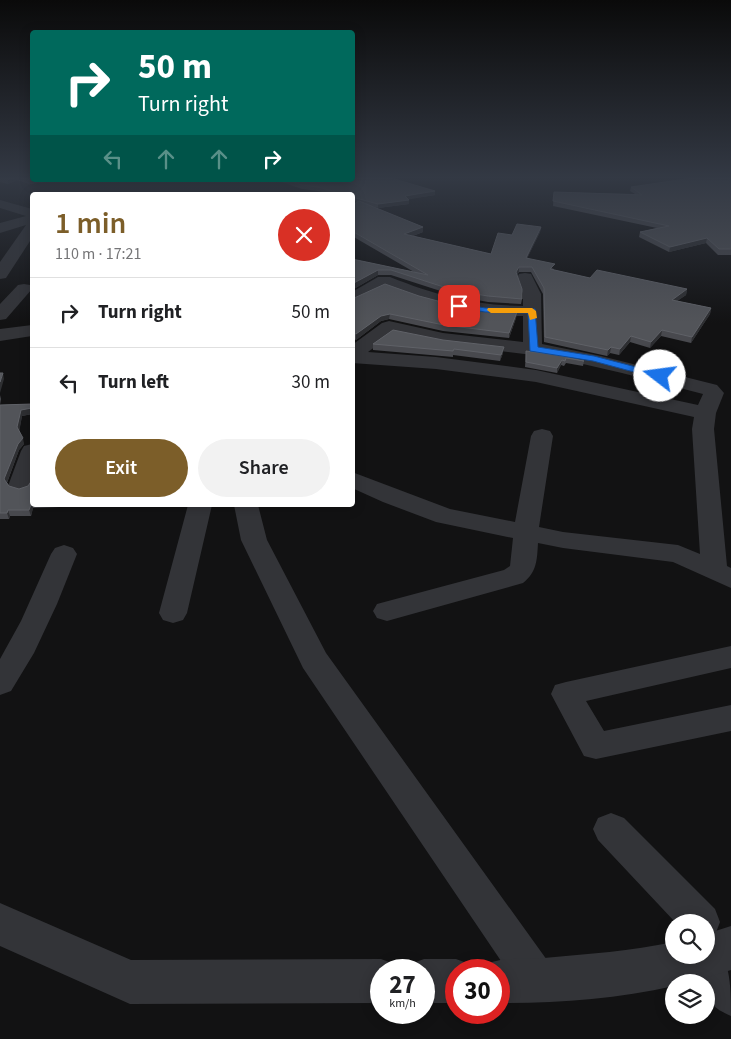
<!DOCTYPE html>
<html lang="en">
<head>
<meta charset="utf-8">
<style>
  :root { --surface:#fff; --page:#f2f2f2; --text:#202124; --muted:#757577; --line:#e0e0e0; --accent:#7c5e29 }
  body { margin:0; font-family:"Source Sans 3",sans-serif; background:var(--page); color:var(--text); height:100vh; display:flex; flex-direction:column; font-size:19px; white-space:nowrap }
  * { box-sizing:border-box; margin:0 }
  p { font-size:16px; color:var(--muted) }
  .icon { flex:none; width:28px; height:28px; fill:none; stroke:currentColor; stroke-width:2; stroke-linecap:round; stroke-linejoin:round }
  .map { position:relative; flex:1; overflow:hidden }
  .side { position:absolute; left:30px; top:192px; width:325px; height:315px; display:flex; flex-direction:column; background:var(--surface); border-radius:5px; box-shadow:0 2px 12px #0003 }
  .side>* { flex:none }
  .banner { position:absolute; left:30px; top:30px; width:325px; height:152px; border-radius:5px; box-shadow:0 2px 12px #0003; background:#00695c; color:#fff; overflow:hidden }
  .tools { position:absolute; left:665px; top:914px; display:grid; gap:10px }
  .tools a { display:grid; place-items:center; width:50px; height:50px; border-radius:50%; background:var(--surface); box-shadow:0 2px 12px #0003; font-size:25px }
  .speed { position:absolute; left:370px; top:959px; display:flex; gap:10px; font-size:25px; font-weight:700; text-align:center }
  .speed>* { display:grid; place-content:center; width:65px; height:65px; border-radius:50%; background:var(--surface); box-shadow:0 2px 12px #0003; line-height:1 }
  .speed small { font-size:12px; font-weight:400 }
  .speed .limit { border:8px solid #d22; background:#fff; color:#111 }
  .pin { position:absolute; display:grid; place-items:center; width:42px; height:42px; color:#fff; margin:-21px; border-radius:10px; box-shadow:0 2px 8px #0006 }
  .me { position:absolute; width:55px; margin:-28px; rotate:285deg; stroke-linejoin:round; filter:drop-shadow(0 0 4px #0008) }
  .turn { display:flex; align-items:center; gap:18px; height:105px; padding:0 25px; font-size:22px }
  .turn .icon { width:65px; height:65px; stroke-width:2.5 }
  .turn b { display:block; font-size:35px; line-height:42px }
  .lanes { display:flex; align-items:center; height:48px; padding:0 25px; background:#0003; justify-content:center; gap:25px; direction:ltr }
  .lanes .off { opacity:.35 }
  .round { display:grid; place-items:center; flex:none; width:52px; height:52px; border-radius:26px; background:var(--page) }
  .overview { display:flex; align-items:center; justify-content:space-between; height:85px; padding:0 25px }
  h1 { font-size:30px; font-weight:600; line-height:38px; color:var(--accent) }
  .primary-button { display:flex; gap:10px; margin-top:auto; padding:10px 25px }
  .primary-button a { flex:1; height:58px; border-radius:30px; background:var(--accent); color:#fff; font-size:20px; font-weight:600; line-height:58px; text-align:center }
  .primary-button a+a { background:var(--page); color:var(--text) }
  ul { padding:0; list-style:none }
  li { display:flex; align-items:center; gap:15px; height:70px; padding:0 25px; border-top:1px solid var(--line) }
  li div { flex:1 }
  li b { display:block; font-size:19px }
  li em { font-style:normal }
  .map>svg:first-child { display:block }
</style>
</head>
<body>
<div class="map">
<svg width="731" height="1039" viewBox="0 0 731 1039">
  <rect width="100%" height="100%" fill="#121213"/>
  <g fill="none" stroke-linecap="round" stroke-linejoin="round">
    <path fill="#333438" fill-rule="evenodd" d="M0,200l32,9v29l-26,40 -6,1v-17l26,-37 -26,8v-10l26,-7 -26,-8z
      M525,273l6,1 10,20 1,50 59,12 116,29 7,8 -8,20 -2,16 13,137 4,2v20l-58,-26 -110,-14 -25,-5c-1,17 -1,29 -15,40l-136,38 -10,-3 -4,-7 4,-7 127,-34 6,-4 3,-28 -77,-16 -53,-20 -31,-14v-16l98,37 65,13 16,-86 3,-5 8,-2 8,2 3,5 -14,91 24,5 115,13 22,9 -8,-125 2,-12 -158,-35 -100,-13 -84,-6v-18l30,-22 7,-2 54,12 80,9v-26c-49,0 -92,-10 -138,-29l-33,17v-12l26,-15h12c48,19 82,28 133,29v-12l-6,-16 2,-4zM392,334l51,10 114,14 65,15 81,21 -5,11 -162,-35 -100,-13 -68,-5z
      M24,284l6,1 2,4 -26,30 -6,1v-16l18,-19z
      M32,325v11l-32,5v-12z
      M32,444v42l-4,5 -8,2 -8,-2 -4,-5 13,-35 3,-5z
      M188,505h24l-25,108 -4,7 -10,3 -10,-3 -4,-7z
      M234,505h24l9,35 59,113 226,314 6,14 -6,14 -14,6 -14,-6 -221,-327 -62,-128z
      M64,545l9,3 4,6 -20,50 -23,49 -23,38 -11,4v-36l21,-38 30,-67 4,-6z
      M731,646v22l-145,33 18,30 127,-26v26l-135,28 -12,-3 -33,-62 4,-9 11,-3z
      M611,813l13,5 91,91 5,13 -5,13 -8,4c24,13 24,47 24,77 -18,-8 -25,-14 -25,-34h-9l-8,-11 -6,-14 1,-2h22v-33h-31l-77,-82 -5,-11 5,-11z"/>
    <path fill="#333438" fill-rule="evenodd" d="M0,903l131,57 250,-1 16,6 2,5h-18v33l-251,1 -130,-58z
      M731,926v44c-19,6 -37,12 -57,12v4c-57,13 -116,17 -175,17v-33h-18l2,-5c23,-9 37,-5 61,-7 44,-4 87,-7 130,-16v13h32v-21z
      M424,959h32l16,6 2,5h-18v33h-32v-33h-18l2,-5z"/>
  </g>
  <path fill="#48494e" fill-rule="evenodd" d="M0,178h32v2h27l-30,4 -12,-4 -9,4 -8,-2z
    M731,178v77h-13l-12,-12 -37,9 -30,-15 1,-5 17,-4 -104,-22 1,-14 81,2 -5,-3 1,-4z
    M276,180h76l83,15 -27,4 1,5 -31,4 -7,-2 52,21v5l-10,4 78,18 21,-19 29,-8 -1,5 -13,26 27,11v1l36,8 97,11 -1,6 -9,6 34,7 -1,6 -19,29 -30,-7 -11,12 -20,-6 -11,13 -9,-2 -3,3 -63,-14 -1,-48 -12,-22h-12l-2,3 5,24 -1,5 -33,-2 -32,-6 -65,-21h-13l-26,15v-31l62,13 -62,-36v-31l5,-3 -5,-1v-6h-19l-15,-4 -16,-2z
    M419,296l34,9 35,5 29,2 -1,6 -7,20 -66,-7 -54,-12 -8,2 -25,19 -4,-2v-39z
    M393,330l110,23 -3,8 -47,-6v2l-80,-7v-6z
    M526,351l58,10 -1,5 -17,-3 -2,3 -3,-1 -4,8 -32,-6z
    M0,395l1,4 -1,6 32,-1v101h80l-79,3 -2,8h-21l-1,3h-9zM32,414v66l-4,6 -9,3 -10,-3 -2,-3 12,-33 5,-6 -5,-13 3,-15z"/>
  <path fill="#2e2f32" d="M14,178h3v2l-9,4 -1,-4z
    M28,180h31l-30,4z
    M156,180h12l-12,2z
    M435,191v4l-30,5v-4z
    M409,200v4l-31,4v-4z
    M423,227v5l-19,7v-5z
    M541,227l-1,5 -15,31 1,-5z
    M707,238l-1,5 -37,9 1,-5z
    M519,267v5l-4,5 1,-5z
    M378,270v5l-26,15v-6z
    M687,289l-1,6 -15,10 1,-5z
    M711,308l-1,6 -19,29 1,-6z
    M517,312l-1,6 -7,20v-5z
    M390,314l-1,5 -8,2 -25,19v-6l25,-18z
    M662,330l-1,6 -11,12 1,-6z
    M631,336l-1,6 -11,13 1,-6z
    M504,347l-1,6 -3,8 1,-6z
    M611,347l-1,6 -3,3 1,-6z
    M562,360l-1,5 -4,8v-5z
    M3,373l1,6 -4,14v-11z
    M32,408v6l-10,2 -3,17 -2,-6 4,-17z
    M23,438l1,6 -5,6 -13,35 -2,-6 14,-35z
    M32,502l1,6 -2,8 -2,-6z
    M8,510l2,6 -1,3 -2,-6z"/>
  <path fill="#525459" stroke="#5f6167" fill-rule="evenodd" d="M0,178h14l-7,2 -7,-1z
    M20,178h12v2h-4z
    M352,178h39l44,13 -30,5 4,4 -31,4 -26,-7v-2h-6l-28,-8 -16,-2 -15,-5h65z
    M692,178h39v71h-12l-12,-11 -37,9 -30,-15 29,-6 -116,-25 1,-9 88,3 -11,-8z
    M359,201l64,26 -19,7 87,20 7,-21 14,2 5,-11 24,3 -15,31 29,6 -5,5 40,9 7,-8 90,19 -15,11 39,8 -19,29 -30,-7 -11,12 -20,-6 -11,13 -9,-2 -3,3 -63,-13 -1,-49 -12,-21h-13l-3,5 6,17v10l-34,-3 -32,-5 -65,-21h-13l-26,14v-25l76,16 -76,-44v-26z
    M385,284l34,12 34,9 35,5 29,2 -8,21 -65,-8 -54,-11 -9,2 -25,18 -4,-2v-33z
    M393,330l50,10 61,7 -3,8 -47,-6 -1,2 -80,-7z
    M526,351l31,4 27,6 -18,-3 -1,3 -3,-1 -5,8 -31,-6z
    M0,373h3l-3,9z
    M32,404v98l-3,8h-21l-1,3h-7v-108zM32,408v72l-4,6 -9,3 -10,-3 -5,-7 14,-35 5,-6 -6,-11 4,-17z"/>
  <linearGradient id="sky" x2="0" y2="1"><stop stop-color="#0a0a0a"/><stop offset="0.55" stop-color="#333944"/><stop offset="1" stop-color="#333944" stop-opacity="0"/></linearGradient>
  <rect width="731" height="323" fill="url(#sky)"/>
  <path fill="#1a73e8" stroke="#114b97" d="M459,303l26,5 50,1 3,38 56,9 69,18 2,2 -5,3 -67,-18 -63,-10 -2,-38 -43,-1 -29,-5v-3z"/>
  <path fill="#f59e0b" d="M488,308h44l4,3 1,7 -7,2 -2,-7h-37l-4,-3z"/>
</svg>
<div class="tools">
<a><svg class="icon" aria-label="search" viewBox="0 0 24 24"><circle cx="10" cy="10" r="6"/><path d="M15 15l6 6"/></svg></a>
<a><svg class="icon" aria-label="layers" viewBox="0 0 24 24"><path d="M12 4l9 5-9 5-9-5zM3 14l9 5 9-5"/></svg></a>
</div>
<div class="speed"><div>27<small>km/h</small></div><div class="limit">30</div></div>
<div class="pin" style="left:459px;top:306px;background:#d93025"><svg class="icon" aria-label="arrive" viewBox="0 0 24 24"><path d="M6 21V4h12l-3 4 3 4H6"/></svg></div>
<svg class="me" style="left:660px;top:376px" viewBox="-20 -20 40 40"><circle r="19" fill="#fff"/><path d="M0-13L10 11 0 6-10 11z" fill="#1a73e8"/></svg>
<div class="banner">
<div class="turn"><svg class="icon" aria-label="right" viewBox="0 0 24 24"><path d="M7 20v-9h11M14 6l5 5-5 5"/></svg><div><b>50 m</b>Turn right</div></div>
<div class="lanes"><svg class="icon off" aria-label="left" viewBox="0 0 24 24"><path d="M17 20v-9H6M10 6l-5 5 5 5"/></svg><svg class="icon off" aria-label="ahead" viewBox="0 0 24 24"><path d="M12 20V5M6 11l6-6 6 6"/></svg><svg class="icon off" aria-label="ahead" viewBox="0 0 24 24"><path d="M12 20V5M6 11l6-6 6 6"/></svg><svg class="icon" aria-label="right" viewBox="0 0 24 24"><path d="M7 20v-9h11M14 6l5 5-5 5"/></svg></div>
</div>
<section class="side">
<div class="overview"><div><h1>1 min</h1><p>110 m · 17:21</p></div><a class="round" style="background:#d93025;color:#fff"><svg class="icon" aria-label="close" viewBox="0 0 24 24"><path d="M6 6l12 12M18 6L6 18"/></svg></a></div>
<ul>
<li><svg class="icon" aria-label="right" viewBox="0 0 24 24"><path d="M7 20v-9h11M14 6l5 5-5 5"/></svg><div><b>Turn right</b></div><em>50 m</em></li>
<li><svg class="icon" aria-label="left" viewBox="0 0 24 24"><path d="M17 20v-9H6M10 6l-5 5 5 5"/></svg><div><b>Turn left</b></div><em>30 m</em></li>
</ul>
<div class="primary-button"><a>Exit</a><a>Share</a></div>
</section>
</div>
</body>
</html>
